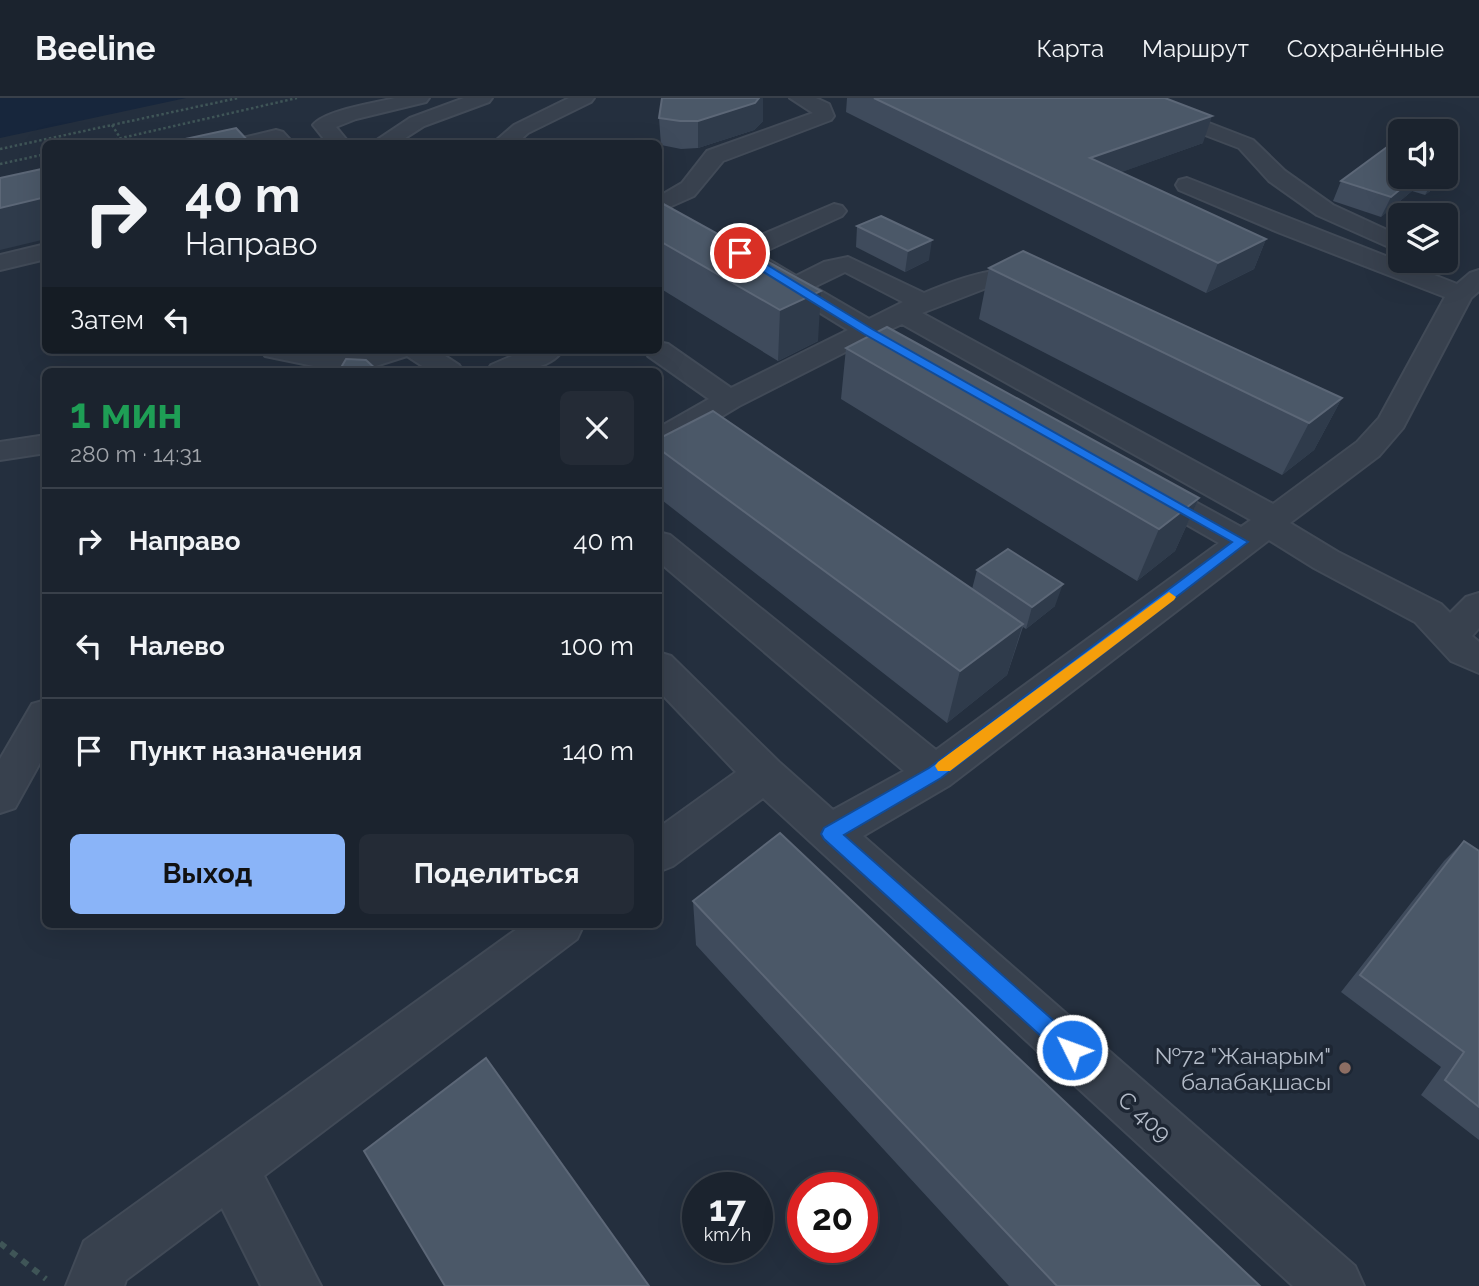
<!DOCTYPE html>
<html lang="ru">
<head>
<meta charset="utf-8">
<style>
  :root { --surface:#1b232e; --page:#242b36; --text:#f1f3f6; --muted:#a0a4aa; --line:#39404a; --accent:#8ab4f8 }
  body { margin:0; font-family:Raleway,sans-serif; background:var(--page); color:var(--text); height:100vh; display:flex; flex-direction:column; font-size:26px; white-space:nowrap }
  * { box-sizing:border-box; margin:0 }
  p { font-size:23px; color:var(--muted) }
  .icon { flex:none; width:38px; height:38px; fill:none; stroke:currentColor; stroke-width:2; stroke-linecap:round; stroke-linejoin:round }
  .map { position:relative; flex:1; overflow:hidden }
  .drawer { position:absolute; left:42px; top:270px; width:620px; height:560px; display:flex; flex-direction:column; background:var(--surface); border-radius:10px; box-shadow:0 7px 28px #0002,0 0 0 2px var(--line) }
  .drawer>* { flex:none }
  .top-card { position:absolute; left:42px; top:42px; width:620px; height:214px; border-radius:10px; box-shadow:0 7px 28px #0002,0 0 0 2px var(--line); background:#1b232e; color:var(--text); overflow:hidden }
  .buttons { position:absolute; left:1388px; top:21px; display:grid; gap:14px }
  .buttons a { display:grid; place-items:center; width:70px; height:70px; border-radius:10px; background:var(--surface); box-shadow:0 7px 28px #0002,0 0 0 2px var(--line); font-size:35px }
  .speed { position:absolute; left:682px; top:1074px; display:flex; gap:14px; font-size:35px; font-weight:700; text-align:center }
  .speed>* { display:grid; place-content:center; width:91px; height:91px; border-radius:50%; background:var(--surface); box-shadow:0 7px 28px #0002,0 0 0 2px var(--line); line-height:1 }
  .speed small { font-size:18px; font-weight:400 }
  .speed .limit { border:10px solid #d22; background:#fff; color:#111 }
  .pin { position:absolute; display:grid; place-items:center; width:60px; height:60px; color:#fff; margin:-30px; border:4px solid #fff; border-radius:50%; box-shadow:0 2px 7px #0007 }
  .me { position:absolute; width:77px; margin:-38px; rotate:312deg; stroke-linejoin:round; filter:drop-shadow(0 0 5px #0008) }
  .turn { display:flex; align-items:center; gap:24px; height:147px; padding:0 28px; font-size:32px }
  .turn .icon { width:91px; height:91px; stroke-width:2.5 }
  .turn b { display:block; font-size:49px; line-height:60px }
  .then { display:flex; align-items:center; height:66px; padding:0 28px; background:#0003; gap:14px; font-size:26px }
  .round { display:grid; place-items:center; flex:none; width:74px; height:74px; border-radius:10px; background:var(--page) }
  .summary { display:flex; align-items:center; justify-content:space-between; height:119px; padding:0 28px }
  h1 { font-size:42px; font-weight:700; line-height:52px; color:#1e9e55 }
  .cta { display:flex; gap:14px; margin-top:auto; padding:14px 28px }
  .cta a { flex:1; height:80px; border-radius:10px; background:var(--accent); color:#111; font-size:28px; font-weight:700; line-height:80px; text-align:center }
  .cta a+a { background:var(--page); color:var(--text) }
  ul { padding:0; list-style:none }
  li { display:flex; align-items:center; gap:21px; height:105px; padding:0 28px; border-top:2px solid var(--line) }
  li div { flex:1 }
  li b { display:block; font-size:26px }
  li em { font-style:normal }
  header { display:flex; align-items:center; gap:42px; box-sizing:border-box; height:98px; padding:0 35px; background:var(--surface); border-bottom:2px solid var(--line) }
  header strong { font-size:33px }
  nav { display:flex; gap:38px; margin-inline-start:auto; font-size:24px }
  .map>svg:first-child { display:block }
</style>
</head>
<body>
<header>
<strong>Beeline</strong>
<nav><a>Карта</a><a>Маршрут</a><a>Сохранённые</a></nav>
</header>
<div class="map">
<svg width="1479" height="1188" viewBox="0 0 1479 1188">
  <rect width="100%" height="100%" fill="#242f3e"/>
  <path fill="#17263c" d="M0,0h186l-186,40z"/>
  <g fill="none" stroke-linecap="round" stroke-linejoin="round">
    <g stroke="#414a57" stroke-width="4">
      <path id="minor" d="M395,0h34l-3,4 -70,17 -20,8 14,17h-22l-15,-19c12,-15 62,-22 82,-27z
        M464,0h28l-3,4 -65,24 -28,18h-25l39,-26z
        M569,0h25l-3,4 -63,31 -12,11h-24l22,-19z
        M790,0h26l13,6 5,12 -3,4 -108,41 -29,35 -36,16v-15l24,-14 25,-32 106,-38z
        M1116,0h28l109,42 32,31 48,34 67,31v16l-83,-37 -48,-34 -30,-33 -120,-46z
        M276,32l7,2 11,12h-63l3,-4z
        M1187,80l270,106 13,-11 9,-3v21l-8,7 -68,130 -24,28 -89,67 48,29 103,52 9,9 16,-16 13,-4v35l-7,8 7,6v31l-28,-12 -36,-39 -101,-54 -45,-28 -319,245 -87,51 492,430 9,20h-71l-530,-488 -90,68 -15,6v-44l78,-56 -78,-82v-38l13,4 108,106 54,48 71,-39 -246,-210v-29l12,3 266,215 283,-207 -84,-48 -5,-7 5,-7 11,-3 11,3 84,46 10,-7 -349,-196 -15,7 14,11 -4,6 -10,2 -20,-9 -128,65 -70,42 -11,2v-22l51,-29 -61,-43 -4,-6h14v-8l10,2 63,44 117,-58 -117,-72 -3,-5 3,-5 103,-44 8,2 4,5 -4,5 -83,38 37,22 28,-14 24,-5 76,36c38,-16 79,-31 121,-20l4,5 -4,5 -56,4 -67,26 351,191 84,-62 22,-24 66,-121 -165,-64 -101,-43 -3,-5 3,-5zM845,174l58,30 -34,17 -55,-32z
        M46,146v15l-46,11v-15z
        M261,252h56l32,6 20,-6h67l23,15 4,6h-33l-23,-15 -47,15h-22l-73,-15z
        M526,252h37c-16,23 -52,21 -76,21l4,-6z
        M46,337v18l-46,7v-18z
        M46,602v52l-31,56 -15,5v-54l32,-55z
        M524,826h60l-7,15 -313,237 57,110h-60l-39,-78 -96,72 -2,6h-58l18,-45z"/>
    </g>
    <path stroke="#3f5557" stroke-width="2.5" stroke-dasharray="2.5 2.5" stroke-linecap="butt" d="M112,27l12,19
      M95,46l202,-46
      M0,51l238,-51
      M0,66l46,-10"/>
    <path stroke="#3f5557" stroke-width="6" stroke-dasharray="7 7" stroke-linecap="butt" d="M0,1145l46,36"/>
    <use href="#minor" fill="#38414e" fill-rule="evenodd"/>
  </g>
  <path fill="#3f4b5c" d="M847,0h318l38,45 -82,29 145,67 -12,30 -48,24 -360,-181z
    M659,20l104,3 -9,9 -56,18 -17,1 -20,-4z
    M1400,79h42l-4,8 -13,10 -13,-4 -31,26 -48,-16 8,-20z
    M658,103l160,140 -40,20 -120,-74z
    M857,128l72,34 -24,12 -49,-25z
    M989,170l353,130 -28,52 -32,25 -303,-156z
    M846,250l353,150 -24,53 -38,30 -296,-182z
    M658,341l314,150 5,-19 78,36 -29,23 -3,-2 -16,48 -60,48 -289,-226z
    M1464,743l15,10v289l-58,-45 20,-28 -100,-75 103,-131z
    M693,803l567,385h-251l-313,-341z"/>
  <path fill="#2f3b4b" d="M759,0h4v23l-9,9 -56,18v-27z
    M1212,18l-9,27 -120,43 7,-28z
    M1415,79h4l-7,14 -31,26 10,-20z
    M1435,79h7l-4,8 -13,10z
    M46,99v42l-46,11v-42z
    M1266,141l-12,30 -48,24 12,-30z
    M932,142l-3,20 -24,12 3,-21z
    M821,193l-3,50 -40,20 2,-51z
    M1342,300l-28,52 -32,25 27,-52z
    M1199,400l-24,53 -38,30 22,-52z
    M1063,486l-8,22 -29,23 6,-22z
    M1023,526l-16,51 -60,48 13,-52z"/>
  <path fill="#4b5868" stroke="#5c6777" stroke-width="2" d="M662,0h97l-4,5 -57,18h-18l-21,-3z
    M874,0h291l47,18 -122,42 176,81 -48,24z
    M236,30l15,16h-89z
    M1387,49l13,4v26h15l-24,20 -50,-16z
    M46,70v29l-46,11v-30z
    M658,103l163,90 -41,19 -122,-70z
    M881,118l51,24 -24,11 -51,-25z
    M1023,153l319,147 -33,25 -320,-155z
    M887,229l312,171 -40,31 -313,-181z
    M346,261l20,1 12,11h-39z
    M713,313l310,213 -63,47 -302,-223v-9z
    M1008,451l55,35 -31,23 -55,-37z
    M780,735l480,453h-203l-364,-385z
    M1464,743l15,10v256l-34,-27 19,-28 -104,-77z
    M486,960l163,228h-204l-81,-135z"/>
  <path fill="#1a73e8" stroke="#114b97" stroke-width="2" d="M736,152h7l129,79 376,213 -307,236 -97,57 235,208 3,7 -3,8 -7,3 -7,-3 -241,-219 -3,-5 3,-6 105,-60 303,-226 -368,-208 -128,-79z"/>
  <path fill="#f59e0b" d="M1169,494l7,5 -2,3 -224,171h-12l-3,-5 3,-4z"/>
  <circle fill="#8d6e63" stroke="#1d2633" stroke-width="2.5" cx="1345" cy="970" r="7"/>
  <g text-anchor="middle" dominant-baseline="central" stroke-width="7" stroke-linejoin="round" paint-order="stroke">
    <g font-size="23" fill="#b4bcc9" stroke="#1d2633" text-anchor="end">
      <text x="1331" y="957">№72 "Жанарым"<tspan x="1331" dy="26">балабақшасы</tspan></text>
    </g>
    <g font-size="23" fill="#b4bcc9" stroke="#1d2633">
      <text transform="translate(1145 1018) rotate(42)">С 409</text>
    </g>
  </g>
</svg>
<div class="buttons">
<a><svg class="icon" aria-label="sound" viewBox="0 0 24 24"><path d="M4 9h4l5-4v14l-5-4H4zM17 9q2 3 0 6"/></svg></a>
<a><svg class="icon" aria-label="layers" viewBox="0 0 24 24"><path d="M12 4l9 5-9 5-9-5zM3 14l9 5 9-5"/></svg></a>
</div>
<div class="speed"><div>17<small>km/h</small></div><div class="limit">20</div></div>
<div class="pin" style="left:740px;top:155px;background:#d93025"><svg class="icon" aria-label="arrive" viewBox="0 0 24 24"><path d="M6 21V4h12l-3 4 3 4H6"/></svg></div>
<svg class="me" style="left:1072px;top:952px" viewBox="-20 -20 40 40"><circle r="17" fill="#1a73e8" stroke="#fff" stroke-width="3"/><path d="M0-11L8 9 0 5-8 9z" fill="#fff"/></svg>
<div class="top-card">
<div class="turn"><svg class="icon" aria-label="right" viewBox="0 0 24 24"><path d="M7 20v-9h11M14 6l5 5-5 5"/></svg><div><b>40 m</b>Направо</div></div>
<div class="then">Затем<svg class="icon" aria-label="left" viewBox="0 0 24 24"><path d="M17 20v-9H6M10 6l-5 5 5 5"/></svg></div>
</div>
<section class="drawer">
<div class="summary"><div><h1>1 мин</h1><p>280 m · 14:31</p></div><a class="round"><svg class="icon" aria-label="close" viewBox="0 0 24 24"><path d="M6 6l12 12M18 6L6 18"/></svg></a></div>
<ul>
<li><svg class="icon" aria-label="right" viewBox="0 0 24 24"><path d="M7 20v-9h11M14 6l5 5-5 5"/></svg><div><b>Направо</b></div><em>40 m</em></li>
<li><svg class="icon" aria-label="left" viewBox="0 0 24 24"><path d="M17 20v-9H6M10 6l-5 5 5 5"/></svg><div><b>Налево</b></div><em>100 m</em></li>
<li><svg class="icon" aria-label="arrive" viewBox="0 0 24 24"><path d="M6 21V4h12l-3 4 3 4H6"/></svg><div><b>Пункт назначения</b></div><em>140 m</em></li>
</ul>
<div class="cta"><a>Выход</a><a>Поделиться</a></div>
</section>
</div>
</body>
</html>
